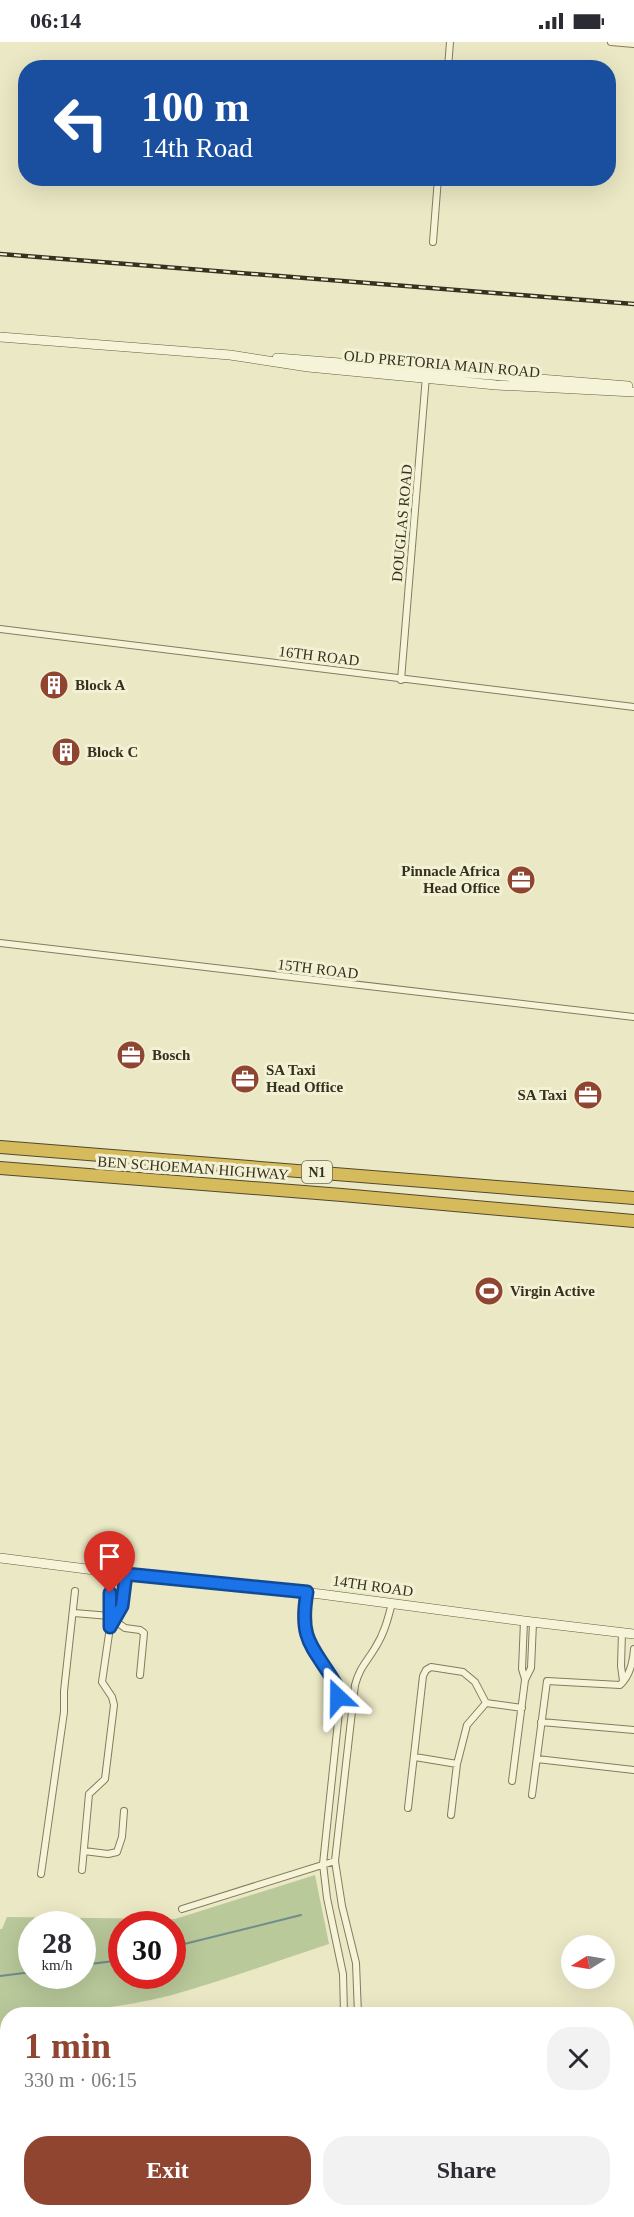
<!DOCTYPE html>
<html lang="en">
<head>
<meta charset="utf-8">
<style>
  :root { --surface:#fff; --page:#f2f2f3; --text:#2b2b33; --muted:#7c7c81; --accent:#904531 }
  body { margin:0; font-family:Georgia,serif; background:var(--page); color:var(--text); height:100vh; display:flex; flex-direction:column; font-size:22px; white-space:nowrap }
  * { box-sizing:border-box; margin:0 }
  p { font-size:20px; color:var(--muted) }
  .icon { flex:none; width:33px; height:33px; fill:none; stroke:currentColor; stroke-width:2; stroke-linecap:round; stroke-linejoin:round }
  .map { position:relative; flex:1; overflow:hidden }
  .panel { position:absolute; left:0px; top:1965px; width:634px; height:210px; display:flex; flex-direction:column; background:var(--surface); border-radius:24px 24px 0 0; box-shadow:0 6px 24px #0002 }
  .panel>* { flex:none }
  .guide { position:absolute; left:18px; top:18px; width:598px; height:126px; border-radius:24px; box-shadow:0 6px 24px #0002; background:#1a4fa0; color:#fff; overflow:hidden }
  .needle { width:39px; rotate:259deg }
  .fabs { position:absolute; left:561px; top:1893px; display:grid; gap:12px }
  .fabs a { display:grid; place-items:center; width:54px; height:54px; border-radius:50%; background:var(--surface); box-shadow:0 6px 24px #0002; font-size:30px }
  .speed { position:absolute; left:18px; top:1869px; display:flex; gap:12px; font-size:30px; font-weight:700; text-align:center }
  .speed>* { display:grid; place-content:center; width:78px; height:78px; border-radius:50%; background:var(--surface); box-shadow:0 6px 24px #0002; line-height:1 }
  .speed small { font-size:15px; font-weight:400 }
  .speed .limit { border:9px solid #d22; background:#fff; color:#111 }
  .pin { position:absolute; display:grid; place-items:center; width:51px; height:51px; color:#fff; margin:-62px -26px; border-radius:50% 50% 50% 0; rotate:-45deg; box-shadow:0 0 6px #0007 }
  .pin .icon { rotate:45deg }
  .me { position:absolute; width:66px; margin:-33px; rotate:337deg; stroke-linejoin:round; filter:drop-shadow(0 0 4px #0008) }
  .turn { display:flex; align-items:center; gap:21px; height:126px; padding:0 24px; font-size:27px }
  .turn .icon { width:78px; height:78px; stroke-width:2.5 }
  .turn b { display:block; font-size:42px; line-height:51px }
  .round { display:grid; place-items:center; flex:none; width:63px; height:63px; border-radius:24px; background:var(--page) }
  .summary { display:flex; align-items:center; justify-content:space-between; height:102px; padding:0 24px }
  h1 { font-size:36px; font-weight:600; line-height:45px; color:var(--accent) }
  .action { display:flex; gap:12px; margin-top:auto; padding:12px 24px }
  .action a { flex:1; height:69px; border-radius:24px; background:var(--accent); color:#fff; font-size:24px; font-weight:600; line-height:69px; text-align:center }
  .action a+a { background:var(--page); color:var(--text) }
  .status { display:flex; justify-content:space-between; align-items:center; height:42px; padding:0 30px; background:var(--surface); direction:ltr }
  .status svg { height:16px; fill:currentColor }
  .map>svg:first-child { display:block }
</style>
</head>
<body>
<div class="status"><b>06:14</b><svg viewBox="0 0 49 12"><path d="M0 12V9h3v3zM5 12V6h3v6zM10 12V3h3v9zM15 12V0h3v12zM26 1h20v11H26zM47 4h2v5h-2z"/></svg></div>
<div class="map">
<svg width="634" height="2175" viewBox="0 0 634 2175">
  <rect width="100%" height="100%" fill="#ebe8c5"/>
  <path fill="#b9c99a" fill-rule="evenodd" d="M315,1833l14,69c-52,17 -104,36 -157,51 -49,13 -114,19 -164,19l-1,13 -3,8h-4v-106h2l5,-12 168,2zM32,1882h50v52h-50zM122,1882h50v52h-50z"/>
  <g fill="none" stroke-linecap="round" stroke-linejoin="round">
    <path stroke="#6e8d8c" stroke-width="2" d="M172,1905l129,-32
      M82,1923l40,-5
      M0,1934l32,-4"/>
    <g stroke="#857b5c" stroke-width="8">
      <path id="street" d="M611,0l23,2
        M448,26l2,-26
        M433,200l5,-64
        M0,587l634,78
        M401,638l25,-304
        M0,901l634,74
        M307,1550l-4,25 4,21 31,50 1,24 -16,152 4,34 16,76 1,40
        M74,1571l36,3
        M114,1578l11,8 15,2 4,3 -4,42
        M113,1579l9,-15 4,-32
        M524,1579l-2,48 3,10
        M622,1590l-1,34 2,15
        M541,1680l93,8
        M415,1715l42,7
        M537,1717l97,11
        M512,1739l13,-101 6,-12 2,-45
        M532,1753l15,-114 73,4c10,-9 13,-23 14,-36
        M408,1766l15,-132 3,-6 5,-3 32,5 12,10 11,21 36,5
        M451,1773l6,-51 10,-39 19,-22
        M84,1809l24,3 9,-2 5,-15 2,-26
        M82,1828l7,-76 16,-15 9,-74 -2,-8 -10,-15 8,-55 -1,-56
        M41,1832l23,-162v-21l11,-100
        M182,1867l153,-48
        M358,1972l-2,-51 -14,-57 -7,-45 20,-176c5,-18 11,-22 20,-37 9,-14 13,-29 17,-45"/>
    </g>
    <g stroke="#675c40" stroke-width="10">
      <path id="secondary" d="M0,295l230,18 78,12 188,18 138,7
        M277,316l351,28
        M0,1516l126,16 194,20 204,27 110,13
        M627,2086l7,-7
        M360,2168l4,7
        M563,2168l1,7
        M340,2175l4,-7
        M550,2175l3,-7"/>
    </g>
    <g stroke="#534830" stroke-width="14">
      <path id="highway" d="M0,1105l634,51
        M0,1126l342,27 292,26"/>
    </g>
    <use href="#street" stroke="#f6f4d8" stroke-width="6"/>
    <use href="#secondary" stroke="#f6f4d8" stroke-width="9"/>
    <use href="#highway" stroke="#d5bb5c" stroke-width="12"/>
    <g stroke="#36301f" stroke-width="4.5">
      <path id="rail" d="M0,212l634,50"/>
    </g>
    <use href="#rail" stroke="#f3f1d4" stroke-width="2" stroke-dasharray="7" stroke-linecap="butt"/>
  </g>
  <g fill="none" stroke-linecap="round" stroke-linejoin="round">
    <g stroke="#114b97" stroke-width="15">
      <path id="route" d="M110,1551v34l12,-21 4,-32 181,18c-9,52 8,55 31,96v9"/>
    </g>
    <use href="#route" stroke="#1a73e8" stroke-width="10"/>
  </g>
  <defs>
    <g id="building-disc" transform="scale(1.5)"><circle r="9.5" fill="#904531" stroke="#f3f1d4"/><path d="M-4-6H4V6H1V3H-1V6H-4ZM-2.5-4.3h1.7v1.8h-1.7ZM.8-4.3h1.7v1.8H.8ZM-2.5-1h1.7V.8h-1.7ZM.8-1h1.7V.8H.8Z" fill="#fff"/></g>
    <g id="office-disc" transform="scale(1.5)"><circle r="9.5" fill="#904531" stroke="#f3f1d4"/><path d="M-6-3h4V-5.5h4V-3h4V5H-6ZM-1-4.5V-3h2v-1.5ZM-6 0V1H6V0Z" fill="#fff"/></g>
    <g id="stadium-disc" transform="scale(1.5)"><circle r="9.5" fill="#904531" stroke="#f3f1d4"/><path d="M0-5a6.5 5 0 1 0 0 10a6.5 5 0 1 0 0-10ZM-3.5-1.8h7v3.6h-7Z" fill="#fff"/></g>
  </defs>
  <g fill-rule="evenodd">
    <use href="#building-disc" x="54" y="643"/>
    <use href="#building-disc" x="66" y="710"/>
    <use href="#office-disc" x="521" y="838"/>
    <use href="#office-disc" x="131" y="1013"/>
    <use href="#office-disc" x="245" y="1037"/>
    <use href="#office-disc" x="588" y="1053"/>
    <use href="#stadium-disc" x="489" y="1249"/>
  </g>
  <g text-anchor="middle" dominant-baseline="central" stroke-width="6" stroke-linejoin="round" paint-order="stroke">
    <rect fill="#f3f1d4" stroke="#6f6a55" stroke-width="1.5" x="302" y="1119" width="30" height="22" rx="4.5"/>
    <g font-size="14" font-weight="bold" fill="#36301f">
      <text x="317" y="1130">N1</text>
    </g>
    <g font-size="15" fill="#36301f" stroke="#f3f1d4">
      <text transform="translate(442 322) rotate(5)">OLD PRETORIA MAIN ROAD</text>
      <text transform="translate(402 481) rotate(-85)">DOUGLAS ROAD</text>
      <text transform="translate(319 614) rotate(7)">16TH ROAD</text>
      <text transform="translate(318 927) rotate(7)">15TH ROAD</text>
      <text transform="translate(193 1126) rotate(4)">BEN SCHOEMAN HIGHWAY</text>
      <text transform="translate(373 1544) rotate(8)">14TH ROAD</text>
    </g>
    <g font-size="15" font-weight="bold" fill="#36301f" stroke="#f3f1d4" text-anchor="start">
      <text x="75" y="643">Block A</text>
      <text x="87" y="710">Block C</text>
      <text x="500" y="829" text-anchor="end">Pinnacle Africa<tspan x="500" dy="17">Head Office</tspan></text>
      <text x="152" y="1013">Bosch</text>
      <text x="266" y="1028">SA Taxi<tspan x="266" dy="17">Head Office</tspan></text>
      <text x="567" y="1053" text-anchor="end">SA Taxi</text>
      <text x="510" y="1249">Virgin Active</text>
    </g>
  </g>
</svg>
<div class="fabs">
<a><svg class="needle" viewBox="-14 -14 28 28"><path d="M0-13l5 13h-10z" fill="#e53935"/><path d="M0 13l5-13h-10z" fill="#7c7c81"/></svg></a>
</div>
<div class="speed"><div>28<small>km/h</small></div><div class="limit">30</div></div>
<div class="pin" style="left:110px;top:1551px;background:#d93025"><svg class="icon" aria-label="arrive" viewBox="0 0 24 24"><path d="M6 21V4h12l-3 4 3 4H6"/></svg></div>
<svg class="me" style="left:338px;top:1655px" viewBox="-20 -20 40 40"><path d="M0-17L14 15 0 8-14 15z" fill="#1a73e8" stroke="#fff" stroke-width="4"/></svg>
<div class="guide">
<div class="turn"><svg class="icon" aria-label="left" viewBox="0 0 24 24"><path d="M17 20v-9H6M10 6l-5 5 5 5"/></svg><div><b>100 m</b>14th Road</div></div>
</div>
<section class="panel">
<div class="summary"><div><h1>1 min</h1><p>330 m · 06:15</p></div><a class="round"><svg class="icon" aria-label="close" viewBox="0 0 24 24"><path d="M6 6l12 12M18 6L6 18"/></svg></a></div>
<div class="action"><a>Exit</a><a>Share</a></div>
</section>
</div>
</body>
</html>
